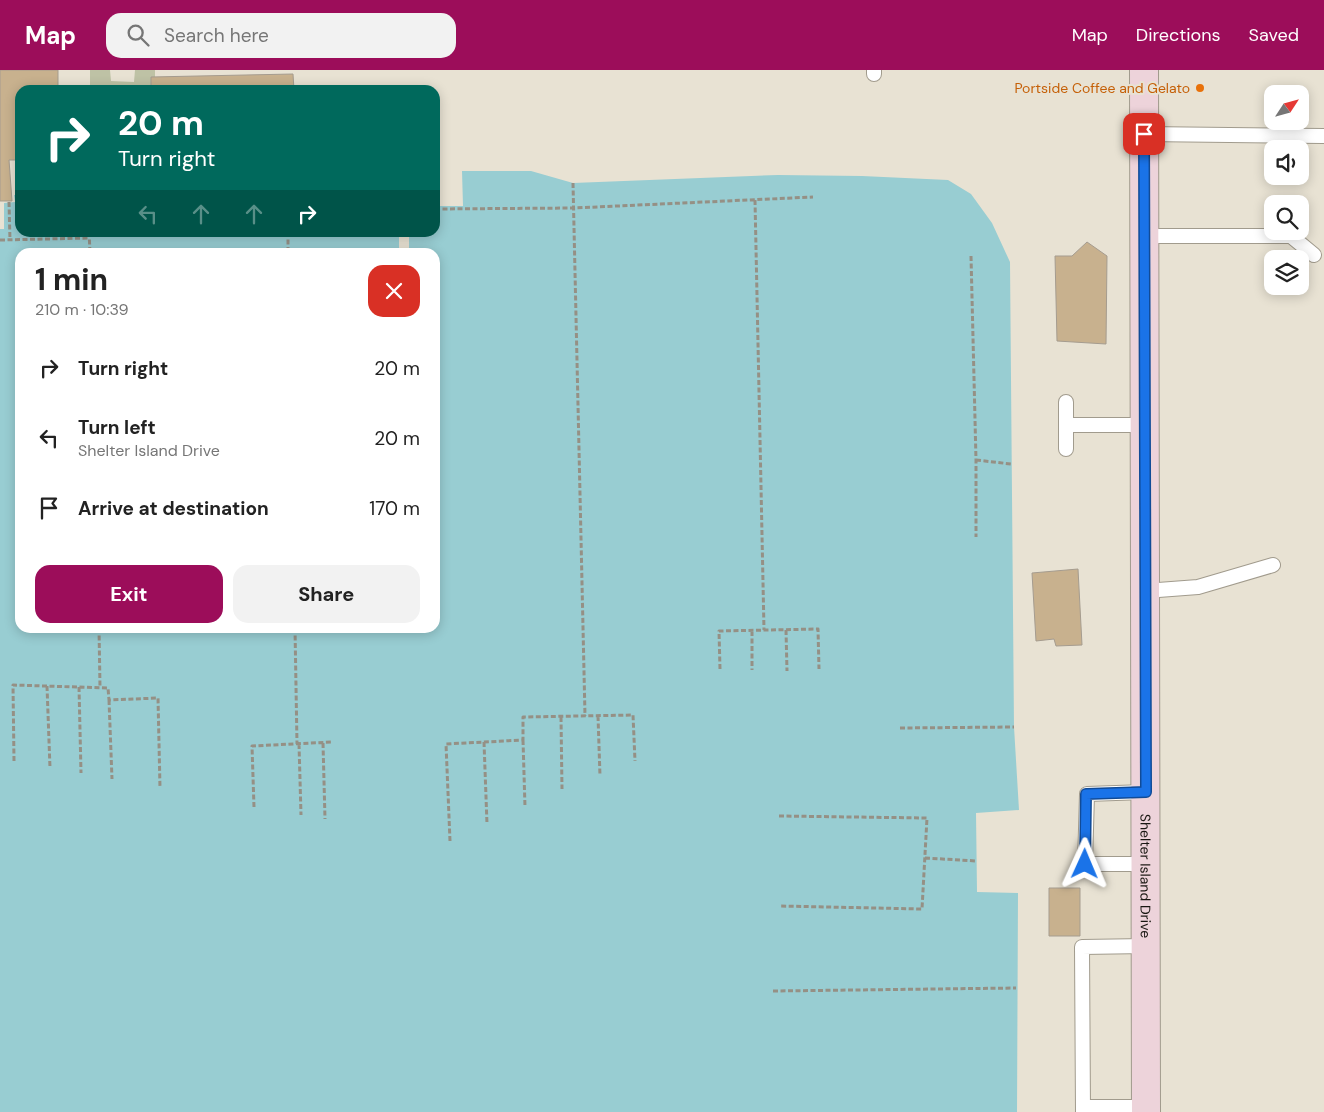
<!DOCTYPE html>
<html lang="en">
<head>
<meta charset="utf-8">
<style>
  :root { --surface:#fff; --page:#f2f2f2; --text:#222; --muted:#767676; --accent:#9c0d5a }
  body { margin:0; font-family:"DM Sans",sans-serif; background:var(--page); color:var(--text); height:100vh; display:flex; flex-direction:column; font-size:19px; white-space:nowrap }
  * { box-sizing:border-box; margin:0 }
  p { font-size:16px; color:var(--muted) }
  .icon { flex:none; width:28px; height:28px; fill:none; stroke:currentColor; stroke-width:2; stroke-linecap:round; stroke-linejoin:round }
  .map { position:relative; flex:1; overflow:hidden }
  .sheet { position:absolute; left:15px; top:178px; width:425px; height:385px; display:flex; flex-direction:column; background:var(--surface); border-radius:15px; box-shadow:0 2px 12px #0003 }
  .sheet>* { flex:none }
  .top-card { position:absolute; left:15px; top:15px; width:425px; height:152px; border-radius:15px; box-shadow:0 2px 12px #0003; background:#00695c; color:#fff; overflow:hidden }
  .needle { width:32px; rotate:54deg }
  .controls { position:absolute; left:1264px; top:15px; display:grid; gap:10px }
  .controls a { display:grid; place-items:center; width:45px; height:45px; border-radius:10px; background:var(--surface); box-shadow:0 2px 12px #0003; font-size:25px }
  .pin { position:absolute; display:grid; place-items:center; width:42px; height:42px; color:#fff; margin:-21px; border-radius:10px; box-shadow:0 2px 8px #0006 }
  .me { position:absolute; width:55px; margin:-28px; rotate:1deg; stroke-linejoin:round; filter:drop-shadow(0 0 4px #0008) }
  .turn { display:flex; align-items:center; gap:18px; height:105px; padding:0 20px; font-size:22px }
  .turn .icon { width:65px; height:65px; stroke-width:2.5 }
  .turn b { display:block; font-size:35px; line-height:42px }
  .lanes { display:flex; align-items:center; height:48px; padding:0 20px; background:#0003; justify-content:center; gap:25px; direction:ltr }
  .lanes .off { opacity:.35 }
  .round { display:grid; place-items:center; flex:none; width:52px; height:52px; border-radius:15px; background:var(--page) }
  .summary { display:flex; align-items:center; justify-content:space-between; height:85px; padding:0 20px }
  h1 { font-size:30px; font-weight:700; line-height:38px }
  .button { display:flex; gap:10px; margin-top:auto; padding:10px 20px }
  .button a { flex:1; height:58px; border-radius:15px; background:var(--accent); color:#fff; font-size:20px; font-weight:700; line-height:58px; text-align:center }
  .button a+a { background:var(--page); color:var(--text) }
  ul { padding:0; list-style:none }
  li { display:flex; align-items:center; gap:15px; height:70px; padding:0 20px }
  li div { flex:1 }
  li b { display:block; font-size:19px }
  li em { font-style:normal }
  header { display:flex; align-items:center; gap:30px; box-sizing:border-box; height:70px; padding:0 25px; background:var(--accent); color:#fff }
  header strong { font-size:24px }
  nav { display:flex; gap:28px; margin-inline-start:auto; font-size:18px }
  .search { width:350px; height:45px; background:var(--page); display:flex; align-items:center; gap:12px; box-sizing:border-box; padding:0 18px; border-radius:15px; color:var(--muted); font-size:19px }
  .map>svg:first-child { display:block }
</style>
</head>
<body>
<header>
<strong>Map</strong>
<div class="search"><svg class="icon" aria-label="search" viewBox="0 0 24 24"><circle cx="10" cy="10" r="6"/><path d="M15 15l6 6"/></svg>Search here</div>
<nav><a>Map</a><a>Directions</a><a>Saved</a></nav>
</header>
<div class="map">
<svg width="1324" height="1042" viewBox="0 0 1324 1042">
  <rect width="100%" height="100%" fill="#e8e2d3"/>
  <path fill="#bec2a5" d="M90,0h20l1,11 23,1 1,-12h20v20h-65z"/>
  <path fill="#98cdd2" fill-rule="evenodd" d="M462,101h69l42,12 205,-8 84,1 86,4 23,14 21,29 18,39 4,465 5,83 -43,3 1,79 41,1 -1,219h-1017v-883h4v-26l11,-1 -1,-7h6v37h415v-26h28zM20,182h415v376h-415z"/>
  <path fill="#e8e2d3" d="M399,163h10v19h-10z"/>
  <path fill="#c8b18e" stroke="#a59c8f" d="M0,0h58v20h-38v70h-11l3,41h-12z
    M293,4l1,16h-143v-13z
    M1087,172l20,14 -1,88 -49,-3 -2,-85h17z
    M1078,499l4,76 -26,1 -2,-7 -18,2 -4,-68z
    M1049,818h31v48h-31z"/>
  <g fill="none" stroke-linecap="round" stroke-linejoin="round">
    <g stroke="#a19b8d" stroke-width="16">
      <path id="lane" d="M874,4v-4
        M1144,64l180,2
        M1144,166h147l23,19
        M1066,355h79
        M1066,379v-47
        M1145,521l53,-4 75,-22
        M1145,722l-58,2 -2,70h61
        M1083,1037h63
        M1083,1042l-1,-165 64,-1"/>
    </g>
    <g stroke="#a19b8d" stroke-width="30">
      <g id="secondary">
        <path id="s1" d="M1144,0l2,1042"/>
      </g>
    </g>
    <path stroke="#959085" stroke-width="3" stroke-dasharray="5 2.5" stroke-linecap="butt" d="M573,113l12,533
      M755,130l9,430
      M9,132l1,38
      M435,139l139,-1 239,-11
      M89,162l1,20
      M288,162v20
      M0,170l89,-2
      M971,186l5,204v77
      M976,390l35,4
      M99,558l1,59
      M295,558l2,116
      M786,560l1,41
      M752,561v39
      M720,599l-1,-38 99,-2 1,40
      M47,616l3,82
      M79,617l2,86
      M109,630l3,79
      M598,646l2,60
      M561,647l1,72
      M900,658l114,-1
      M523,670l2,67
      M484,672l3,82
      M323,673l2,76
      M299,674l2,71
      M14,691l-1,-76 95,3 1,12 49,-2 2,90
      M254,737l-2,-61 79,-4
      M779,746l148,2 -5,91 -142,-3
      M450,771l-4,-97 77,-4v-23l110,-2 2,46
      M925,788l52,3
      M773,921l243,-3"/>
    <use href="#lane" stroke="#fff" stroke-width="14"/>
    <use href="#secondary" stroke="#edd3da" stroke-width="28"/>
  </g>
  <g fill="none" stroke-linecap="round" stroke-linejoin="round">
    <g stroke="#114b97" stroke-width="12">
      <path id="route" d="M1085,794l1,-70 60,-2 -2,-658"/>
    </g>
    <use href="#route" stroke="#1a73e8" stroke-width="9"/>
  </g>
  <circle fill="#e8710a" stroke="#e8e2d3" stroke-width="2" cx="1200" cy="18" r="5"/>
  <g text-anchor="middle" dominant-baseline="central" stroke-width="4" stroke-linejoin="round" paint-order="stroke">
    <g font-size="14" fill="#c56008" stroke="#e8e2d3" text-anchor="end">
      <text x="1190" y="18">Portside Coffee and Gelato</text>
    </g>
    <g font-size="14" fill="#191712" stroke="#e8e2d3">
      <text stroke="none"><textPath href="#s1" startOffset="806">Shelter Island Drive</textPath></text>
    </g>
  </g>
</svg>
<div class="controls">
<a><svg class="needle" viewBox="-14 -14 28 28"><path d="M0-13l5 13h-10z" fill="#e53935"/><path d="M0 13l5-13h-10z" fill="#767676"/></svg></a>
<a><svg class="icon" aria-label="sound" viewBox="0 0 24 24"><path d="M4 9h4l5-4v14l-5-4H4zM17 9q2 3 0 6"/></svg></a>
<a><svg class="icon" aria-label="search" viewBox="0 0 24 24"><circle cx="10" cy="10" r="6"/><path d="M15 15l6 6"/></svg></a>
<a><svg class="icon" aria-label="layers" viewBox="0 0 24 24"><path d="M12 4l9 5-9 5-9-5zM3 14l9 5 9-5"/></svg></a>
</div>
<div class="pin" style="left:1144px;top:64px;background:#d93025"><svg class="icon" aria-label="arrive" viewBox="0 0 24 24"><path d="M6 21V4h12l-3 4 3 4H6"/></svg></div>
<svg class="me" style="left:1085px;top:794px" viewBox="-20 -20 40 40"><path d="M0-17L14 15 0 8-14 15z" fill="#1a73e8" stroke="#fff" stroke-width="4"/></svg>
<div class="top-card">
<div class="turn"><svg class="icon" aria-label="right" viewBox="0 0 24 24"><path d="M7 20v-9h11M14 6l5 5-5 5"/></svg><div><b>20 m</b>Turn right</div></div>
<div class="lanes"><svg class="icon off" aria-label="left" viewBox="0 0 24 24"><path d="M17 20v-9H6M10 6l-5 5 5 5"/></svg><svg class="icon off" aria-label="ahead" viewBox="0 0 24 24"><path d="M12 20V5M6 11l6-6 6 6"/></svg><svg class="icon off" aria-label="ahead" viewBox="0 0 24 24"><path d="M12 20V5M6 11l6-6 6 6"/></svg><svg class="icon" aria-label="right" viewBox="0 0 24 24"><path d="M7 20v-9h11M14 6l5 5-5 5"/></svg></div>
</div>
<section class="sheet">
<div class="summary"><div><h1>1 min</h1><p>210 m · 10:39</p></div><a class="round" style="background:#d93025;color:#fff"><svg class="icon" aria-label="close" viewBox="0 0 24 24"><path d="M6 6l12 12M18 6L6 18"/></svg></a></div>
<ul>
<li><svg class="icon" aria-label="right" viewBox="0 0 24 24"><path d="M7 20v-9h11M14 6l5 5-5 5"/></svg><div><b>Turn right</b></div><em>20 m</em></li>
<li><svg class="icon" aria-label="left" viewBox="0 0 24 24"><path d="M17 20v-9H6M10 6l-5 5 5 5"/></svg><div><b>Turn left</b><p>Shelter Island Drive</p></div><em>20 m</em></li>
<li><svg class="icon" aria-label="arrive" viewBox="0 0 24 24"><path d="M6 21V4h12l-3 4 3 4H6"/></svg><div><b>Arrive at destination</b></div><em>170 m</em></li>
</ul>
<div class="button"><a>Exit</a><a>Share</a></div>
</section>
</div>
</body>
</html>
